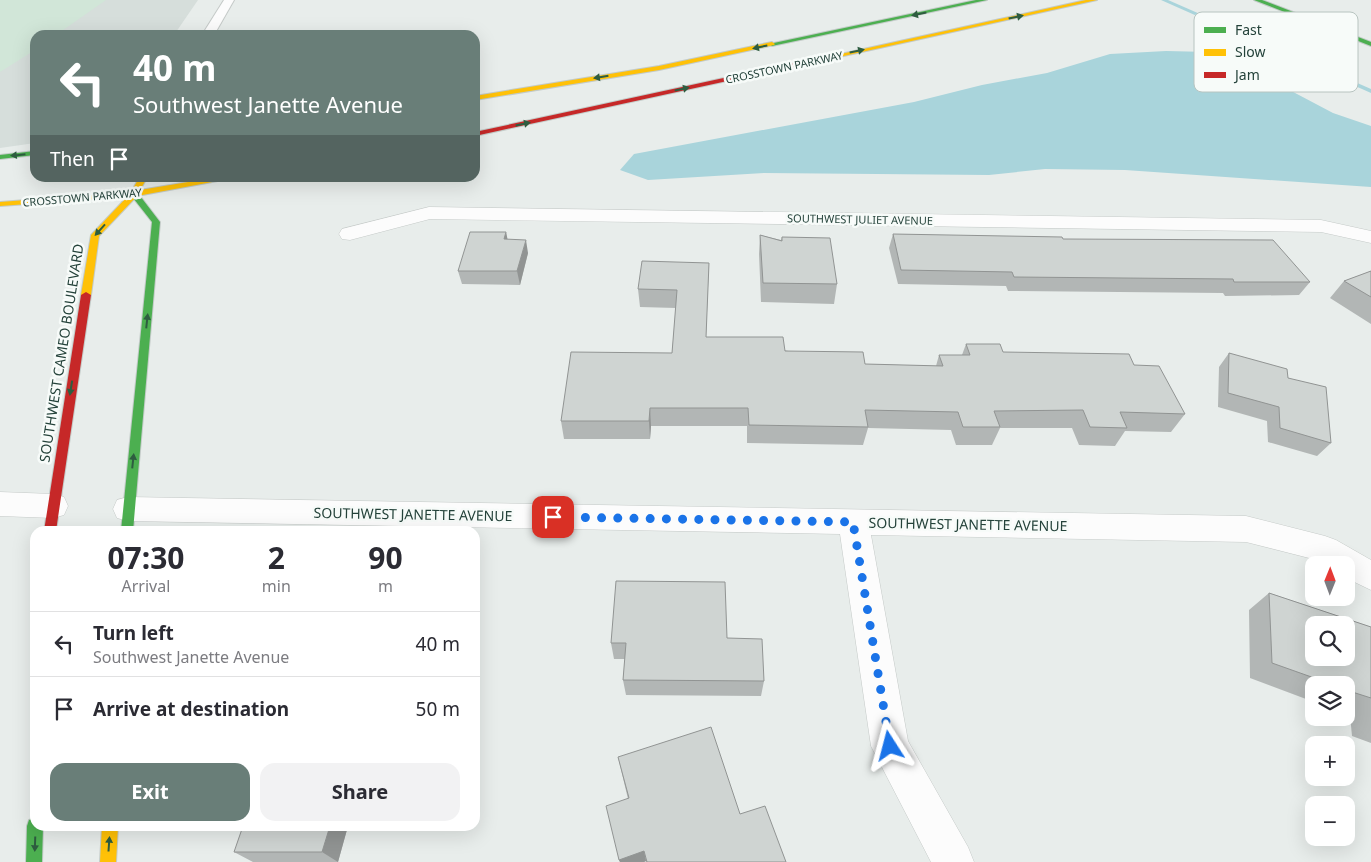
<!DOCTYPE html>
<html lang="en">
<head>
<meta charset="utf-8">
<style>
  :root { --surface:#fff; --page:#f2f2f3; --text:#2b2b33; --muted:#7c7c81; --line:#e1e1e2; --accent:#697e78 }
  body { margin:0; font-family:"Noto Sans",sans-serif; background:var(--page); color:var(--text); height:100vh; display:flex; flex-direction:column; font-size:19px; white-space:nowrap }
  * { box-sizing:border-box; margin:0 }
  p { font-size:16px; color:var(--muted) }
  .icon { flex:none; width:28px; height:28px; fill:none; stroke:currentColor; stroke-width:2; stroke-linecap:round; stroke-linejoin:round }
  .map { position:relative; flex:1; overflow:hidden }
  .panel { position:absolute; left:30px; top:526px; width:450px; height:305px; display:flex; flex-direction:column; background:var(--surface); border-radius:15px; box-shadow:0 5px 20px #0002 }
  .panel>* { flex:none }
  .banner { position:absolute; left:30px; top:30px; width:450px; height:152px; border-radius:15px; box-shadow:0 5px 20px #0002; background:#697e78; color:#fff; overflow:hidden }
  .needle { width:32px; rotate:1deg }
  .controls { position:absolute; left:1305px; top:556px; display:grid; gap:10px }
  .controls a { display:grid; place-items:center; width:50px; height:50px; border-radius:10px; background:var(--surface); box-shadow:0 5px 20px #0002; font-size:25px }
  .pin { position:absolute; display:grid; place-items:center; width:42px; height:42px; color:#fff; margin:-21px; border-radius:10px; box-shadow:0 2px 8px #0006 }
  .me { position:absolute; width:55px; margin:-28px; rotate:351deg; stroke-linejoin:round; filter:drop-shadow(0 0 4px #0008) }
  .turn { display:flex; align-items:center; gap:18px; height:105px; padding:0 20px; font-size:22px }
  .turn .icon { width:65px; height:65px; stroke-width:2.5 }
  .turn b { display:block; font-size:35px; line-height:42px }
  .then { display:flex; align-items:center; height:48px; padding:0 20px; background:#0003; gap:10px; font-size:19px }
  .eta { display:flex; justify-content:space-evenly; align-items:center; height:85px; text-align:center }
  .eta b { font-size:30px; font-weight:700; line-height:35px }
  .button { display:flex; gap:10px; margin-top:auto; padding:10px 20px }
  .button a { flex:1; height:58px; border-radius:15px; background:var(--accent); color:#fff; font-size:20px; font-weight:700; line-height:58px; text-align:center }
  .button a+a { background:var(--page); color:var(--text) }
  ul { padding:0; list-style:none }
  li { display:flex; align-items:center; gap:15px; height:65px; padding:0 20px; border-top:1px solid var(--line) }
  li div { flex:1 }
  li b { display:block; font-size:19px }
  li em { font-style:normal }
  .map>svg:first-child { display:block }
</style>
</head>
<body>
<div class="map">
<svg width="1371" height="862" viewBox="0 0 1371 862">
  <rect width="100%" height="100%" fill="#e8edeb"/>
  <path fill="#d6dedb" d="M0,0h198l-24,35h-139v108l-35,5z"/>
  <path fill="#d1e6d8" d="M0,0h106l-50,35h-21v15l-35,22z"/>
  <path fill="#a9d4db" d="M1166,51l43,1 31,12 93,49 38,13v61l-246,-17 -80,-1 -56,6 -225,-2 -116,7 -28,-10 14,-16 280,-52 68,-17 65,-12 63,-19z"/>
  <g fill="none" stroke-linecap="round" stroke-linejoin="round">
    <path fill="#a9d4db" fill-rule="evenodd" d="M1161,0h7l203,89v4z"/>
    <g stroke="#c5cac8" stroke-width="2">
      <path id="lane" d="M224,0h10l-20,35h-12z"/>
    </g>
    <g stroke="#c5cac8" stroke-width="1">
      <path id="street" d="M429,207l892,13 50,11v12l-50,-11 -891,-13 -80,21 -8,-1 -3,-5 3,-5z
        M0,492l53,2 11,3 4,9 -4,9 -11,3 -53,-2z
        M128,497l1118,19 79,20 11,4 35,20v30l-25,-12v-13h-21l-8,-5 -71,-18 -375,-7 37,206 60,106 6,15h-43l-60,-116 -31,-212 -712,-13 -11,-3 -4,-9 4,-9z"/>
    </g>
    <g stroke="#c3cbc8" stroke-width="2">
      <path id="fast" d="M976,0h11l-215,46 -3,-2z
        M1254,0h8l109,42v4z
        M35,151v4l-35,4v-4z
        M131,192h6l23,30 -27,309h-12l31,-309 -22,-28z
        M35,818v8h8l-1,36h-16l1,-36 2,-6z"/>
    </g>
    <g stroke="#c3cbc8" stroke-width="2">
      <path id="slow" d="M1086,0h11l-276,61 -3,-2z
        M772,42l3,2 -1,1 -115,25 -184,30v-4l184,-30z
        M139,178h8l-7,12 72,-12h15l-4,2 -86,16 -38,40 -8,59 -5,3 -5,-3 10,-60 36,-38 -127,9v-4l131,-10z
        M102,826h16l-2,36h-16z"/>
    </g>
    <g stroke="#c3cbc8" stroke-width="2">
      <path id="jam" d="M821,57l2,1v2l-348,76v-4z
        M86,292l5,3 -35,236h-12l37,-236z"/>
    </g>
    <use href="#lane" fill="#fcfcfc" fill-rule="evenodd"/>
    <use href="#street" fill="#fcfcfc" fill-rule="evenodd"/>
    <use href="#fast" fill="#4caf50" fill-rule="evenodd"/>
    <use href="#slow" fill="#ffc107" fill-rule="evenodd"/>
    <use href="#jam" fill="#c62828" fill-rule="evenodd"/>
  </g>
  <path fill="#b2b6b5" d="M506,232l1,8 21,13 -8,32 -58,-1 -4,-13z
    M893,234l170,5 247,43 -11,13 -74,1 -2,-3 -215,-2 -2,-5 -108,-2 -9,-36z
    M760,235l21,5 1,-3 55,47 -3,20 -73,-2 -2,-48z
    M709,263l-3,74 159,27 71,2 3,-11h23l4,-11 37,8 131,13 51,49 -14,18 -46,-1 -10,15 -36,-1 -7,-17h-72l-8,17h-36l-5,-15 -83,-2 -5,17 -116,-2v-17h-96l-1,13h-86l-3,-18 111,-68 4,-45 -36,-1 -2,-18z
    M1371,271v53l-41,-26 14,-17z
    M1229,353l59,25 43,65 -14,13 -49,-14 -1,-21 -49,-14 1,-40z
    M1269,593l102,34v116l-19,-7 -2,-21 -4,-1v-29h-32v17l-64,-24 -1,-68z
    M727,638l37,43 -3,15 -135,-1 -3,-15 2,-21h-11l-3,-16z
    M618,757l122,57 46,48h-140v-1l-2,1h-24l-1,-2 9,-61z
    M348,826l-10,36h-85l-19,-10z"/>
  <path fill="#919493" d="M506,232l3,14 -5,-7z
    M526,240l2,13 -8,32 -3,-14z
    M650,408l1,18 -1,13 -1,-18z
    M330,826h18l-10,36 -16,-10z
    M644,851l2,10 -2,1h-24l-1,-2z"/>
  <path fill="#cfd4d2" stroke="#919493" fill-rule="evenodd" d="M470,232h36l-2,7 22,1 -9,31h-59z
    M893,234l169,3 1,2 210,1 37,42h-76l-1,-3 -219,-2 -2,-5 -111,-2z
    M760,235l22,6v-4l48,1 7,46 -74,-1z
    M642,261l67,2 -3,74h77l2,14 78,1 2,12 78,2 -4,-11h31l-4,-11h34l3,8 126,2 5,11 25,1 26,48 -65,-2 7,16 -37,-1 -7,-17 -89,1 6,16h-37l-5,-15 -93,-2 3,17 -119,-2 -1,-17h-98l-1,13h-88l10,-69 101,1 5,-63 -39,-1z
    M1371,271v26l-27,-16z
    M1229,353l58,16 1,9 38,9 5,56 -51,-15 -1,-21 -51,-14z
    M616,581l109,1 2,56 35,1 2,42 -141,-1 3,-37h-15z
    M1269,593l102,34v71l-25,-8v-5h-12l-62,-22zM1314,625h32v33h-32z
    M711,727l29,87 25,-8 21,56h-139l-3,-11 -25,9 -13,-54 23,-8 -11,-41z
    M243,826h87l-8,26h-88z"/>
  <defs><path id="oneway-solid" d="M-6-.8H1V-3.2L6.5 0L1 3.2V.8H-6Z" transform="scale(1.25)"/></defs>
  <g fill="#2e5d40">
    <use href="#oneway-solid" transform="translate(919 14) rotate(168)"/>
    <use href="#oneway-solid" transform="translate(1016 17) rotate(-12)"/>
    <use href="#oneway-solid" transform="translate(760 47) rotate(168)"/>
    <use href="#oneway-solid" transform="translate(857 51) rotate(-12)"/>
    <use href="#oneway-solid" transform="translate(601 77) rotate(171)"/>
    <use href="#oneway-solid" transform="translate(682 89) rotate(-12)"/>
    <use href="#oneway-solid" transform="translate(523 124) rotate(-12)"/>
    <use href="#oneway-solid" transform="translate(18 155) rotate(174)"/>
    <use href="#oneway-solid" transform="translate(100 230) rotate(132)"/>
    <use href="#oneway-solid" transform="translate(147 321) rotate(-84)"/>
    <use href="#oneway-solid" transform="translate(71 388) rotate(99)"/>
    <use href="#oneway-solid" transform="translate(133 461) rotate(-84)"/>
    <use href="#oneway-solid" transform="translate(35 844) rotate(92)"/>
    <use href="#oneway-solid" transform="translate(109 844) rotate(-86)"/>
  </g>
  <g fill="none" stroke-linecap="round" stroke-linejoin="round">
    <path stroke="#1a73e8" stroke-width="9" stroke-dasharray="0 16.2" d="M553,517l300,5 37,224"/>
  </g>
  <g text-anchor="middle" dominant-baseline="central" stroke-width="5" stroke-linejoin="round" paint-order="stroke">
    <g font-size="11" fill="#24423a" stroke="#f7fbf9">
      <text transform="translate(784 67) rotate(-12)">CROSSTOWN PARKWAY</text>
      <text transform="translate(82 197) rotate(-5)">CROSSTOWN PARKWAY</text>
      <text transform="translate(860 219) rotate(1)">SOUTHWEST JULIET AVENUE</text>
    </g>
    <g font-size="14" fill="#24423a" stroke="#f7fbf9">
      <text transform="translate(61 353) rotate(-81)">SOUTHWEST CAMEO BOULEVARD</text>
      <text transform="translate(413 514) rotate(1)">SOUTHWEST JANETTE AVENUE</text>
      <text transform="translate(968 524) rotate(1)">SOUTHWEST JANETTE AVENUE</text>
    </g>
  </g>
  <rect x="1194" y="12" width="164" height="80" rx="8" fill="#f7fbf9" stroke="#b8c4c0" stroke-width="1"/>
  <rect x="1204" y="27" width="22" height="6" fill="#4caf50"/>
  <rect x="1204" y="49" width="22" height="7" fill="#ffc107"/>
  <rect x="1204" y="72" width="22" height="6" fill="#c62828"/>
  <g font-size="14" fill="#24423a">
    <text x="1235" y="35">Fast</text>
    <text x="1235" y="57">Slow</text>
    <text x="1235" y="80">Jam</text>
  </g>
</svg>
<div class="controls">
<a><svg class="needle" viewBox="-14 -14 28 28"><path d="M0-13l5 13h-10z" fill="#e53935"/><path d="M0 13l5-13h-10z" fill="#7c7c81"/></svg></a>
<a><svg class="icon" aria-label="search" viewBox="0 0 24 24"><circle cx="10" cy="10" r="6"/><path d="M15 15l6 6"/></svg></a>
<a><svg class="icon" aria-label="layers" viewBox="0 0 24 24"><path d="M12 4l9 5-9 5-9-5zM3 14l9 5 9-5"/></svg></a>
<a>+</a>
<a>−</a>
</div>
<div class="pin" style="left:553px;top:517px;background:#d93025"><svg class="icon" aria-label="arrive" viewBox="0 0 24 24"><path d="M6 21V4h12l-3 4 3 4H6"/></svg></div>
<svg class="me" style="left:890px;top:746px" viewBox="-20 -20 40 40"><path d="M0-17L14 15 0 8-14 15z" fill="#1a73e8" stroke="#fff" stroke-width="4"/></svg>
<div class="banner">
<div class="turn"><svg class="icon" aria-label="left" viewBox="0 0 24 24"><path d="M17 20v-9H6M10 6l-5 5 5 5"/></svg><div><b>40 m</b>Southwest Janette Avenue</div></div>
<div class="then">Then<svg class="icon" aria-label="arrive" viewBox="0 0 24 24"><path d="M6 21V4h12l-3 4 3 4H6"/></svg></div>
</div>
<section class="panel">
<div class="eta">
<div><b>07:30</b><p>Arrival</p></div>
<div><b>2</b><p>min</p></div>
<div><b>90</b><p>m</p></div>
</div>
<ul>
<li><svg class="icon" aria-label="left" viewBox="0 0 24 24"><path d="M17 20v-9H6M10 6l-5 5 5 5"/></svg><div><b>Turn left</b><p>Southwest Janette Avenue</p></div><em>40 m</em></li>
<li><svg class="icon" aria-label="arrive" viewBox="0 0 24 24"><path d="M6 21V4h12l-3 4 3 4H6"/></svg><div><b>Arrive at destination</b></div><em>50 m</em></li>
</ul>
<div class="button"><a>Exit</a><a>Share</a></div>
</section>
</div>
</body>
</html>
